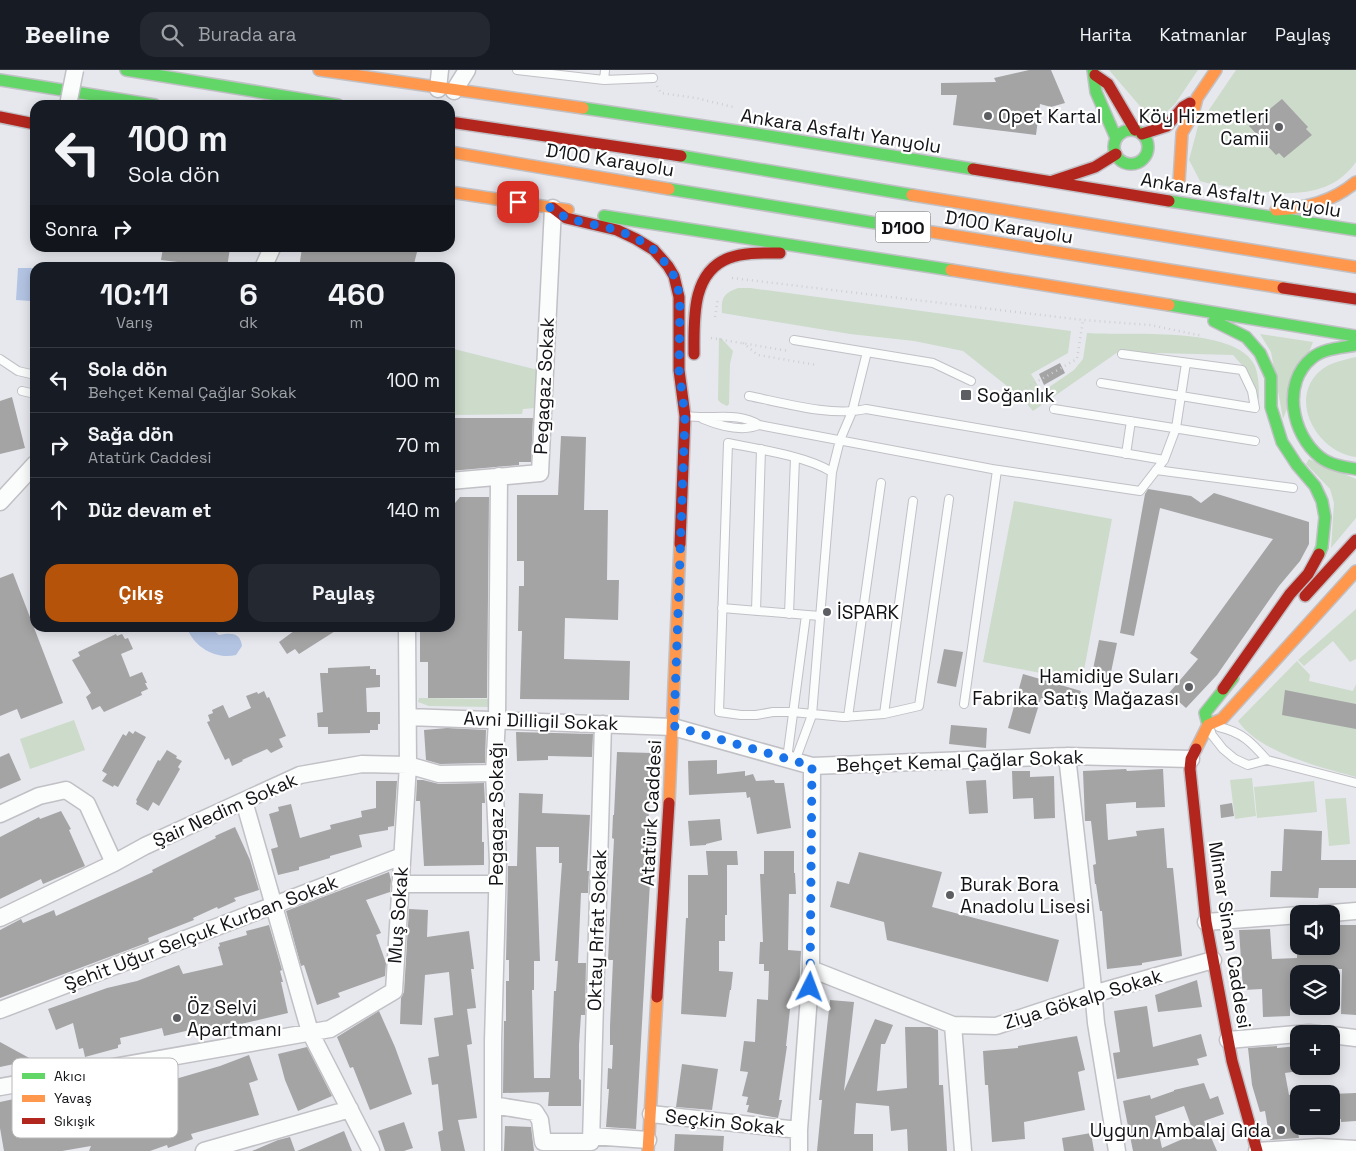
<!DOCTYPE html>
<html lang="tr">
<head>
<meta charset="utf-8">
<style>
  :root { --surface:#171b24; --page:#242831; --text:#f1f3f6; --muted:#9ea1a6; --line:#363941; --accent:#b45309 }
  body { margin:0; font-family:"Space Grotesk",sans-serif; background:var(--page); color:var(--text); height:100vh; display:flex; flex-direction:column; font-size:19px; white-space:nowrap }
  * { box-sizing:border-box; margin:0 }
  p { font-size:16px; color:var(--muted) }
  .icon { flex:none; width:28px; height:28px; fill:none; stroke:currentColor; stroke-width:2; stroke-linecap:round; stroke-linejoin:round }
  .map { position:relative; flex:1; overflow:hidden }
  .drawer { position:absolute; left:30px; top:192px; width:425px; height:370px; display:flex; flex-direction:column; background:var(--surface); border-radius:15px; box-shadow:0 2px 12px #0003 }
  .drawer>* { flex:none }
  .guide { position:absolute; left:30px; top:30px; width:425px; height:152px; border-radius:15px; box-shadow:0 2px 12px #0003; background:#171b24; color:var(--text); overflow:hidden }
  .fabs { position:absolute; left:1290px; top:835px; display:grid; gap:10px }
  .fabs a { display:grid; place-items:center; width:50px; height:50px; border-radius:10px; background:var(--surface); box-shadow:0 2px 12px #0003; font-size:25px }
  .pin { position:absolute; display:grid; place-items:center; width:42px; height:42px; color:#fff; margin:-21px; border-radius:10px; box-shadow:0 2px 8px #0006 }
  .me { position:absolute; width:55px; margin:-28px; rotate:3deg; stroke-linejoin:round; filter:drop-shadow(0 0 4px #0008) }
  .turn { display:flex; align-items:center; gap:18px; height:105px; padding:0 15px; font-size:22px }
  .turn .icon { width:65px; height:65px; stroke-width:2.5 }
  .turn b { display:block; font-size:35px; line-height:42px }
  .then { display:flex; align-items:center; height:48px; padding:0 15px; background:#0003; gap:10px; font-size:19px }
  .eta { display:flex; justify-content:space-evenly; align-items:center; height:85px; text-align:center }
  .eta b { font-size:30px; font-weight:600; line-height:35px }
  .action { display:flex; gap:10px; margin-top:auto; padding:10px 15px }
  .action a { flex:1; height:58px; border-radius:15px; background:var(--accent); color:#fff; font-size:20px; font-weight:600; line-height:58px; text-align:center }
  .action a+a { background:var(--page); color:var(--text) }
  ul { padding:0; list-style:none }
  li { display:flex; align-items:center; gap:15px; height:65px; padding:0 15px; border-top:1px solid var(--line) }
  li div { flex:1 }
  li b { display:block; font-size:19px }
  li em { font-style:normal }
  header { display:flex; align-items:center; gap:30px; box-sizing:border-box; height:70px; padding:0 25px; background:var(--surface); border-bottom:1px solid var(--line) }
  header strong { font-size:24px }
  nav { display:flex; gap:28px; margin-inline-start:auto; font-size:18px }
  .search { width:350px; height:45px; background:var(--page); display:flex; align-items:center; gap:12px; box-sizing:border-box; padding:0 18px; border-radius:15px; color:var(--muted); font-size:19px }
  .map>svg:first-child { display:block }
</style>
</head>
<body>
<header>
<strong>Beeline</strong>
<div class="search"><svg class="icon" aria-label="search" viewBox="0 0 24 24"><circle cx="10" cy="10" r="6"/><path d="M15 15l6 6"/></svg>Burada ara</div>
<nav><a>Harita</a><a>Katmanlar</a><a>Paylaş</a></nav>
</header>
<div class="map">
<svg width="1356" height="1081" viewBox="0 0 1356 1081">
  <rect width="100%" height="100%" fill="#e7e8ee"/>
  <path fill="#cddbca" d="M1109,0h89l-23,34 -13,12 -11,3z
    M1236,0h120v92c-33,48 -101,28 -149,21l-7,-2 -11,-21 9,-34z
    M738,218h12l321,43 -3,22 -37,21 11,18 32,-22 9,-11 4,-26c38,3 150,-8 168,33 4,11 4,23 4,34l-11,-28 -15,-17 -115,-3 -85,59 -11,-13 -59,-47 -49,-10 -64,-7 -128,-21c-1,-14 1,-20 16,-25z
    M1260,264l53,8 -30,77 -12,-67z
    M719,268h2l12,13 -3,13 -1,40 -2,2 -6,-3 -3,-3z
    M450,278l88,22 -2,38 -13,1 -1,5 -67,1v-5l-5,-1z
    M1356,287v100c-38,-4 -69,-57 -36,-86 10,-9 24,-11 36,-14z
    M1309,389l47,20v39l-25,30 3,-45 -4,-14 -24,-25z
    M1014,431l98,18 -30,162 -99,-19z
    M1356,539v50l-6,3 -17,-21 -29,25 -6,-6z
    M1297,591l13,14 -1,6 44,10 3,-7v93c-36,-10 -96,-24 -118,-56z
    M419,628l75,1 -2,8 -63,-1 -11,-4z
    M74,650l11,30 -55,19 -10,-30z
    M1252,708l4,38 -21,3 -5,-39z
    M1314,711l3,31 -60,6 -3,-31z
    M1346,728l4,46 -21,2 -4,-47z"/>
  <path fill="#b3c4e3" d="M18,198h15l-2,33 -15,-1z
    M187,558h24l8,7c12,-2 21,-3 23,11l-6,9c-20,5 -42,-8 -49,-27z"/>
  <path fill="#a4a4a5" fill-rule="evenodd" d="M1029,0h22l14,33 -14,4 -11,-3 -4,31 -83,-10 4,-30h-16v-12l55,-1 -2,-4z
    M1282,29l26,28 -2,2 6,6 -28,23 -5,-5 -3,2 -27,-29z
    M163,178h67l-3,20 -66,-8z
    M302,178h116l-5,20h-114z
    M1060,293l5,10 -21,12 -5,-11z
    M12,327l13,51 -25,6v-53z
    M450,348h83l-2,44h-12v3l-69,6z
    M561,366l25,1 -2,73h24l-1,70h12l-1,40 -53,-2 -1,41 66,2 -1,39 -109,-1 2,-68h-4l1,-45h5v-25h-7v-66h41z
    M1148,419l43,7 10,7 13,-10 95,29v22l-9,17 -21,25 -62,89 -31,33 -17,-15 29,-34 -8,-6 83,-114 -113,-31 -26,128 -14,-3 25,-139z
    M460,427h29l-2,201h-59v-36h-8v-34h30v-119z
    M13,503l50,130 -42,16 -4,-10 -17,7v-138z
    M298,558h42l-41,26 -4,-5 -8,5 -8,-12z
    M116,564l1,2 5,-2 3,5 3,-1 5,11 -12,5 9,23 12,-5 5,11h-2l3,6 -7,3 1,3 -38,17 -4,-6 -8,4 -6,-13 5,-4 -19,-33 8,-4 -2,-4z
    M1099,570l18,3 -8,39 -18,-3z
    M944,579l19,3 -7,35 -19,-4z
    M370,596v3h6v6h4v12l-14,1 1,24h13v12h-2v6h-8v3l-42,1v-7h-10l-1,-14 6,-1 -3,-39h8v-5z
    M1023,604l58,17 -5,17 -35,-10 -11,36 -22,-6z
    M1285,620l71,14v25l-74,-14z
    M264,621l3,7 2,-1 17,39 -7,3 4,8 -12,6 -4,-4 -25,11 1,1 -11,5 -3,-8 -4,2 -18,-38 3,-1 -2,-6 5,-2 -1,-3 11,-5 6,13 22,-10 -5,-12 11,-4 1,2z
    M951,655l36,3 -1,20 -37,-4z
    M447,658l39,2 -1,33 -45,1 -14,-4 -2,-30z
    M129,661l4,3 2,-3 11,6 -28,50 -4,-2 -1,2 -11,-6 5,-7 -5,-3 21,-37 3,2z
    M516,662l77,2 -1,23 -44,-1v4l-31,1z
    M167,680l10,6 -1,2 6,3 -4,6 2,2 -21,37 -6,-4 -5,9 -12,-7 1,-3 -1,-1 22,-40 2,1z
    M617,682l35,1 -4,76h5l-17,300 -30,-2 3,-38h-2l1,-21 4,1 1,-24h-3v-19l3,-66h-5l6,-121 -2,-1 1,-23h1z
    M9,683l12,27 -21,9v-32z
    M717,690v14l28,-3v5l8,-2 3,7 18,-1 1,3h9l7,45 -34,6 -7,-37 -3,1 -1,-6 -57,3 -1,-34z
    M1126,699l1,2 36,-2 2,38 -29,1v-6l-30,2 2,36 29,-4 -1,-5 28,-3 3,40h6l9,88 -40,7v2l-35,4 -5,-58h-2l-4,-27h-1l-2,-19 3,-1 -5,-43h-6l-2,-50z
    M1012,701h18v6l24,-1 1,42 -21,1 -1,-21 -20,1z
    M417,710h6l16,4 45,-1 1,20h-3v39h2v23l-60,1 -4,-65h-4z
    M986,710l2,33 -19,1 -3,-33z
    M376,711h21l-3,45 -6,1v3l-29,5 3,12 -32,9v2l-31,9v3l-21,5 -7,-26 7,-2 -9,-33 10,-3 -1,-4 13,-3 9,34 31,-9 -1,-4 32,-8 -1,-6 15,-3z
    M519,723l24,1 -1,19 48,2 -3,56h2l-1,22h-7l-3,70h8l-1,52h-4l-2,30v34l2,1v26h-33l1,-14 -46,1 1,-72h2v-40h3v-21h-3l2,-94h9zM536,777h23v16h3l-7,98h3l-2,30h-2l-4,87h-16l-2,-88h2v-29h6z
    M1232,733l2,13 -13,2 -1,-13z
    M61,741l10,18 -2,1 16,36 -42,18 -2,-5 -41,20v-62l39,-20 1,2z
    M720,749l2,21 -16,4v1l-16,1 -2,-25z
    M235,757l15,33 9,30 -25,8 2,3 -18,8 -1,-2 -24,11 1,2 -46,18 1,4 -149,56v-68l21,-11 2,4 31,-13 2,6 97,-44 -1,-2 64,-32 -1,-2z
    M1284,759l38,2 -1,29h35v28h-37l-1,10 -48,-1 1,-26h11z
    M706,781h31l1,14h-11v50h-2v26h-6v30l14,1 -2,18h-1l-4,27 -45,-3 5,-96h2v-43h20z
    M764,781h30v22h1l1,21h-7l-1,56 13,1 -2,40h-7l-6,55h1l-8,54h3l-4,18 -31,-6 2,-7h-3l2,-8 -6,-1 6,-24 -8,-1 4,-30 11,1 2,-43 11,1 1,-29h-5v-7h-5l1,-22h3l-3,-68h4z
    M859,782l83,20 -10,35 127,33 -11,42 -161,-42 -3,-18 -54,-15 7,-26 12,3z
    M389,802l2,8 -1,12 -24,8 15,33 -5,2 10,28 -1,13 -47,17 2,4 -23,8 -13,-40 -3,1 -15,-55z
    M409,839l19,1 -1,27 42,-6 5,38h-3l5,39 -9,1 5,35 -5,1 10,73 -19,2 7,31h-24l-3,-19 5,-2 -5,-46 -6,1 -4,-27 11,-2 -5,-38 19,-3 -4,-43 -24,3 -3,50 -22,-1 1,-26 3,-6z
    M269,855l13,45 -2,1 3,11h-2l7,31 -51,12 -1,-3 -37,9v-3l-35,8 -2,-8 -42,10 1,6 -3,1v3l-33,9 -2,-9 -4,1 -6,-26 -17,7 -8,-21 59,-21 30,-7 42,-16 4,9 40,-9 -5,-18 2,-1 -1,-3 28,-8 -1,-4z
    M1331,855h25v90l-15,-1 1,-45 -26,1v4h-17v19h-9v23l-27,1 -1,-28 -19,1 -4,-60 31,-1 2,30 25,-1v-12h34z
    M1197,910l5,27 -44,5 -3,-17z
    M830,930l24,2 -10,89 31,-72 18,6 -8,19h-4l-4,47 30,-3 -2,-61h25l8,3 1,55h4l4,66h-39l-1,-22 -16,2 -2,-25 -33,-3 -2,31h19v17h-56l5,-51h-3z
    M1147,936l6,41 48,-13 6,22 -10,3 2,6 -82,14 -4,-26 7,-1 -6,-41z
    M379,941l16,36 17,47 -42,16 -17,-43 -3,1 -13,-31z
    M1077,966l8,34 -7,2 7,38 -61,12 1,17 -33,3 -4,-57h-3l-2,-34 35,-3v-2z
    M0,972l33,18 -33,7z
    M1277,976v2l22,-2v25l-14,2 4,22h3l7,43 -29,2 -5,-29 -5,1 -8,-27 -4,-37z
    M307,977l25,49 -34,15 -13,-31 -7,-26z
    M249,985l9,25 -9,3 10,32 -68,19 2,5 -25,9 -1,-3 -17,6h-61l2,-5 -29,5h-58l-4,-23v-26l14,-3 -1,-4 26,-5 2,8 35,-6v2l67,-13 -3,-9 29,-5 3,13 48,-14z
    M682,994l36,5 -6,41 -36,-3z
    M1204,1013l6,16 8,-3 6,18 -20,7 13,30h-84l-10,-50 27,-6 1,4 23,-8v-1zM1184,1036l10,28 -32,14 -7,-32z
    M1356,1023v28l-15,1v-3l-10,1v-26z
    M404,1052l9,26 -9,3h-19l-7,-20z
    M505,1056l26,1 3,24h-30z
    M344,1061l8,20h-55z
    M1091,1063l3,18h-30l-2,-13z
    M675,1064l49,2 -1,15h-49z
    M290,1067l5,14h-43l26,-11z"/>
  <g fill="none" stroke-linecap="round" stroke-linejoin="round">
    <g stroke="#c0c0c5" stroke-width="10">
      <path id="lane" d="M517,0l87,10 1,-10
        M604,10l49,-2
        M794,270l139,23 38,18
        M0,289l18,12 17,4
        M1101,313l154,25 -3,-17 -10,-21 -120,-16
        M22,321l13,3
        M749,326c35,7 83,21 117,13l298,51
        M1054,339l201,32
        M687,346c24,4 51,-5 72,9l233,44 148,22 24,-31 12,-32 10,-65
        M703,349c17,7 39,13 56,6
        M1126,384l5,-33
        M1156,400l137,18
        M832,402c-26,-16 -74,-23 -104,-29l-9,269 22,3h15l17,-3h20l50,5 41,-3 35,-8 30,-207
        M722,538l98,8
        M756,541l5,-162
        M789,544l6,-156
        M964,634l33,-234
        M884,644l29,-213
        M848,647l33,-234
        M1219,657c23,5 33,16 48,33
        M1210,659l2,6 11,14 12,10 13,6 19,-5 89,23
        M787,689l19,-144
        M795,691l17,-46 20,-243 8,-32 12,-28 15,-60"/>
    </g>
    <g stroke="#c0c0c5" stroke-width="19">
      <path id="street" d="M438,19l2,-19
        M454,21l13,-21
        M263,198l9,-20
        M450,411l90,-8 13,-265
        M0,432l35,-38
        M408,647l265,10 139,39 255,-10 124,3
        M1067,686l25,222 4,45 21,128
        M244,731l66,231 61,119
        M0,744l39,-18 27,-6 21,14 27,59
        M400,814h97
        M1320,844l36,-3
        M0,848l114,-55 31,-17 155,-71 62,-11 46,1 31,9 55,-1
        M1206,852l93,-7
        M811,899l142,56 43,1 97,-32 120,-34
        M0,940l402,-154
        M953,955l10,126
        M1331,965l25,3
        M1228,970l81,-7 10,1
        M0,1017l330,-58 64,-38 14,-226 -1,-137
        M493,1035l42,7 5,8 3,22h48l12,-418
        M651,1044l148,16
        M592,1066l56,4
        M204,1081l146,-42
        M493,1081v-110l5,-179 -4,-89 3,-53 2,-244
        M799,1081v-21l12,-161 1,-203
        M1257,1081l62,-4 37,2"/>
    </g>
    <g stroke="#c0c0c5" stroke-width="14">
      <path id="fast" d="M126,0l212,35
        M1093,0l3,22 20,46
        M0,10l155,25
        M583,38l174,26 216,35
        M1114 77a17 17 0 1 1 34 0a17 17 0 1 1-34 0Z
        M681,86l231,39
        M669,119l225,37
        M1169,131l187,29
        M604,146l347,54
        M1169,235l187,31
        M1214,251l32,16 14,16 11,24v30l11,35 15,23 18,21 7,15 3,16 -3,30 -3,7
        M1356,275c-14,3 -32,3 -44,13 -31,25 -20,77 8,99 10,8 24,10 36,12
        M1208,655l-3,-12 28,-35"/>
    </g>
    <g stroke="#c0c0c5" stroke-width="14">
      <path id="slow" d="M319,0l264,38
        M450,82l219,37
        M1179,112l3,-49 11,-19 4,-16 19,-28
        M450,122l118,18
        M912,125l444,72
        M1276,140c30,-2 56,-8 80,-28
        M894,156l389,62
        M951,200l218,35
        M1196,679l12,-24 14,-6 134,-148
        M669,733l11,-259
        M648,1081l9,-154"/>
    </g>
    <g stroke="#c0c0c5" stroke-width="14">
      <path id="jam" d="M1095,5l13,9 27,46
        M0,47l35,7
        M450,52l231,34
        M1142,64l25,-8 16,-19 7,-4
        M973,99l196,32
        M1053,111l42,-14 21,-13
        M553,138l13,10 51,12 19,9 18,11 14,16 6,10 5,21v73l6,46 -5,128
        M1283,218l73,11
        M694,284c0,-34 -3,-82 35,-96 16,-6 35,-5 51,-5
        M1305,526l51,-56
        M1223,619l67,-95 18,-20 11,-20
        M1196,679l-5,10 -1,10 16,153 26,139 25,90
        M657,927l12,-194"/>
    </g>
    <path stroke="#cecfd1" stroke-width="2.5" stroke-dasharray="1 4" stroke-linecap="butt" d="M657,16l4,7 35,5 37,9
      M732,208l351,42 67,5 53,11
      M715,247l3,-19
      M711,268l78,13
      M743,273l15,12 59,10
      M1017,323l60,-34 6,-39"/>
    <use href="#lane" stroke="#fbfcfc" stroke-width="8"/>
    <use href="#street" stroke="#fbfcfc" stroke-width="16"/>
    <use href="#fast" stroke="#63d668" stroke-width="11"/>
    <use href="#slow" stroke="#ff974d" stroke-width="11"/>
    <use href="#jam" stroke="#b3261e" stroke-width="11"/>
    <g stroke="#c0c0c5" stroke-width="19" stroke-linecap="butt">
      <path id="street-bridge" d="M68,35l7,-35"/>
    </g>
    <use href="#street-bridge" stroke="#fbfcfc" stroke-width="16"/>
  </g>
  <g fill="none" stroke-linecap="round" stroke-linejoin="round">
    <path stroke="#1a73e8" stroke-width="9" stroke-dasharray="0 16.2" d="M518,132l35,6 13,10 51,12 19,8 18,12 14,16 6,10 6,20 -1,74 6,46 -11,310 138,40 -2,221"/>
  </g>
  <g fill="#5d5e62" stroke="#fff" stroke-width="2">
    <circle cx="988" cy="46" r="5"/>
    <circle cx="1279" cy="57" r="5"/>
    <rect x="960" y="319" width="12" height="12" rx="2.5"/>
    <circle cx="827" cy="542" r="5"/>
    <circle cx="1189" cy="617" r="5"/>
    <circle cx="950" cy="825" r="5"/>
    <circle cx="177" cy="948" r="5"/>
    <circle cx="1281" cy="1060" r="5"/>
  </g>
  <g text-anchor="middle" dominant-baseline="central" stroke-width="4.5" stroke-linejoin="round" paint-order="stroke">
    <rect fill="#fff" stroke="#595a5c" stroke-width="1" x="875.5" y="141.5" width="55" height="31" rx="4"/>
    <g font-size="18" font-weight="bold" fill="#121316">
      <text x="903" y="157">D100</text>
    </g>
    <g font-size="19" fill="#121316" stroke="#fff" text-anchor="start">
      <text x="998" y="46">Opet Kartal</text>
      <text x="1269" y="46" text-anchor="end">Köy Hizmetleri<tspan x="1269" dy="22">Camii</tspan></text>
      <text x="977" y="325">Soğanlık</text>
      <text x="837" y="542">İSPARK</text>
      <text x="1179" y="606" text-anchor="end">Hamidiye Suları<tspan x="1179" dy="22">Fabrika Satış Mağazası</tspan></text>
      <text x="960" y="814">Burak Bora<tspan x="960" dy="22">Anadolu Lisesi</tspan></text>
      <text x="187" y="937">Öz Selvi<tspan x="187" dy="22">Apartmanı</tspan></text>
      <text x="1271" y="1060" text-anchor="end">Uygun Ambalaj Gıda</text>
    </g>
    <g font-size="19" fill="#121316" stroke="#fff">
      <text transform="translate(841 61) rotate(9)">Ankara Asfaltı Yanyolu</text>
      <text transform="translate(610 90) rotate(9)">D100 Karayolu</text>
      <text transform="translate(1241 125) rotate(9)">Ankara Asfaltı Yanyolu</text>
      <text transform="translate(1009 157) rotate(9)">D100 Karayolu</text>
      <text transform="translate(544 316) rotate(-87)">Pegagaz Sokak</text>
      <text transform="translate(541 651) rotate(2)">Avni Dilligil Sokak</text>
      <text transform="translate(960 691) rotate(-2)">Behçet Kemal Çağlar Sokak</text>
      <text transform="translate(225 740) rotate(-24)">Şair Nedim Sokak</text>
      <text transform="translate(651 743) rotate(-87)">Atatürk Caddesi</text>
      <text transform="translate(496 744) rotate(-90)">Pegagaz Sokağı</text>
      <text transform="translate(398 845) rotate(-86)">Muş Sokak</text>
      <text transform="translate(597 860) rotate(-88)">Oktay Rıfat Sokak</text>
      <text transform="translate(201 863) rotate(-21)">Şehit Uğur Selçuk Kurban Sokak</text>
      <text transform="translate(1230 865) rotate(81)">Mimar Sinan Caddesi</text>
      <text transform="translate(1083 929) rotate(-17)">Ziya Gökalp Sokak</text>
      <text transform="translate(725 1052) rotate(6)">Seçkin Sokak</text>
    </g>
  </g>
  <rect x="12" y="988" width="166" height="80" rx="8" fill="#fff" stroke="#b8b8b9" stroke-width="1"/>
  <rect x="22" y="1003" width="23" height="6" fill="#63d668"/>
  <rect x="22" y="1025" width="23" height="7" fill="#ff974d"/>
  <rect x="22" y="1048" width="23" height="6" fill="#b3261e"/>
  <g font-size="14" fill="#121316">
    <text x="54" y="1011">Akıcı</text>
    <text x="54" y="1033">Yavaş</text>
    <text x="54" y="1056">Sıkışık</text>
  </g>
</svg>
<div class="fabs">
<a><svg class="icon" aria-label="sound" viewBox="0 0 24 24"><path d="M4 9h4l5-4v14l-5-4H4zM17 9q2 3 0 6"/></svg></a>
<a><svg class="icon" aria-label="layers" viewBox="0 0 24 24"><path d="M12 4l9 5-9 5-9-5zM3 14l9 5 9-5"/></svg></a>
<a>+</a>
<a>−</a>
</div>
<div class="pin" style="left:518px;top:132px;background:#d93025"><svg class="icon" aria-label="arrive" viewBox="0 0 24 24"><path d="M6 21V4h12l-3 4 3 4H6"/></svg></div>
<svg class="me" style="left:810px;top:917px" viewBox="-20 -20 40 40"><path d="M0-17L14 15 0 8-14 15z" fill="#1a73e8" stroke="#fff" stroke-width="4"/></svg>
<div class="guide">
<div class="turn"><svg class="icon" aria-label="left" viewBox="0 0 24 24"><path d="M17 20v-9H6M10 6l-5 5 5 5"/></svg><div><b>100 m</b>Sola dön</div></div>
<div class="then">Sonra<svg class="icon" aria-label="right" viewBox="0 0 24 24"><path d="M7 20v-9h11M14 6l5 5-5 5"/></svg></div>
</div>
<section class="drawer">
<div class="eta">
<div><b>10:11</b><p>Varış</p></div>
<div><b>6</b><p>dk</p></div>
<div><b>460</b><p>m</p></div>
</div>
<ul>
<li><svg class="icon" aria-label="left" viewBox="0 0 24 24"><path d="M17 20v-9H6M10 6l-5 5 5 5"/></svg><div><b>Sola dön</b><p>Behçet Kemal Çağlar Sokak</p></div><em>100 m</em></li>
<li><svg class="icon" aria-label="right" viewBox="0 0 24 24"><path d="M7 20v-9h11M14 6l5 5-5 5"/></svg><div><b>Sağa dön</b><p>Atatürk Caddesi</p></div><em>70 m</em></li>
<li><svg class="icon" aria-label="ahead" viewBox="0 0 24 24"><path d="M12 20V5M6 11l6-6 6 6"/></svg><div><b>Düz devam et</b></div><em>140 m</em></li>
</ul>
<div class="action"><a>Çıkış</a><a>Paylaş</a></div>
</section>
</div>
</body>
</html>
